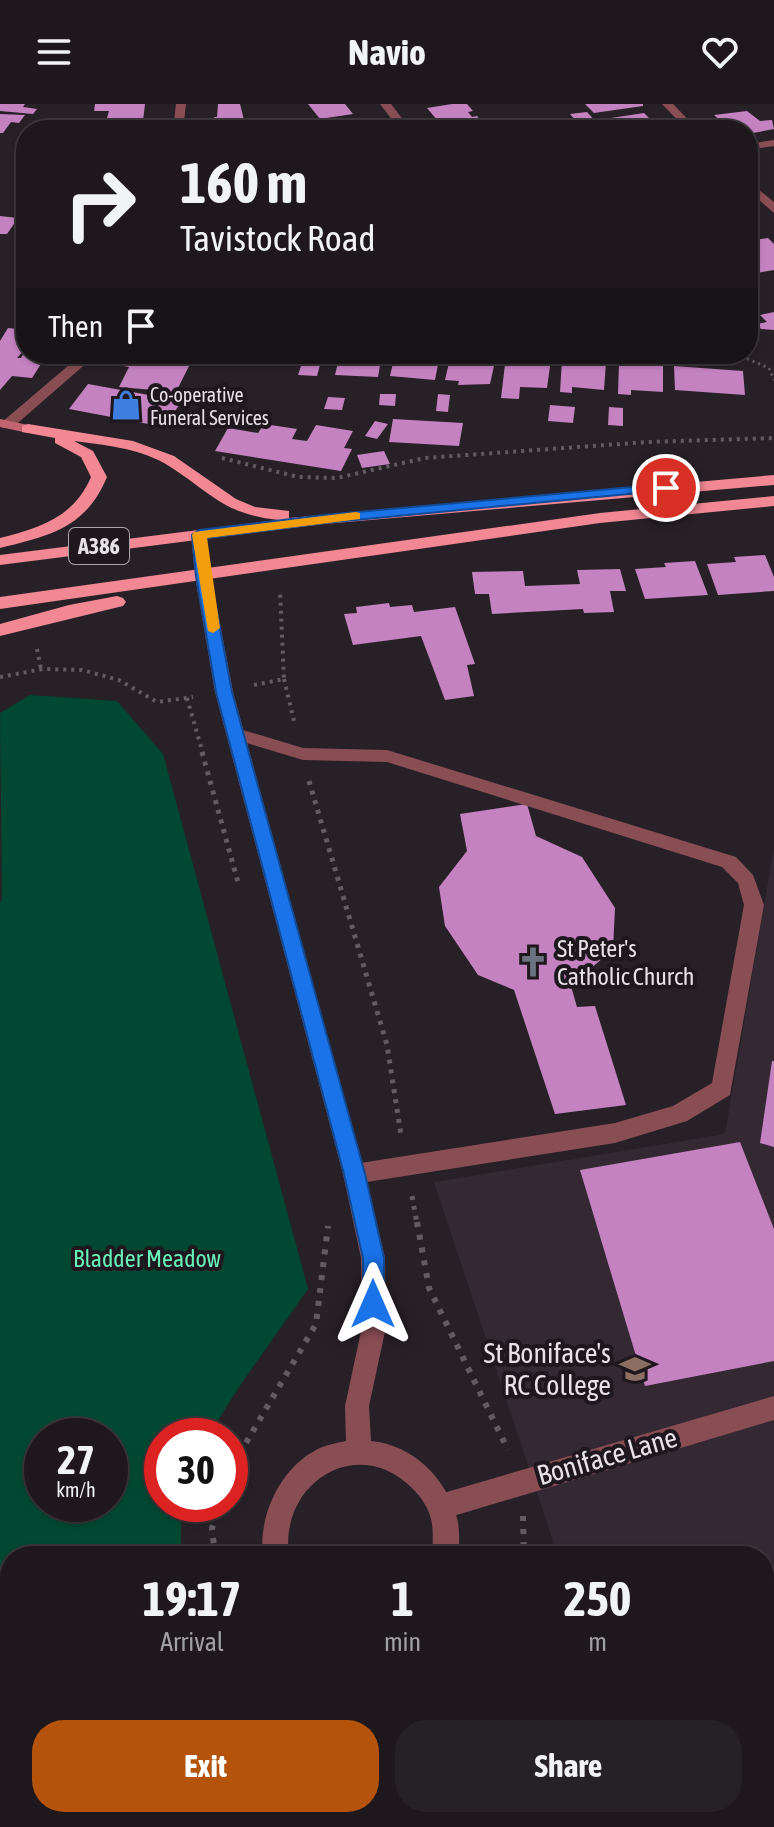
<!DOCTYPE html>
<html lang="en">
<head>
<meta charset="utf-8">
<style>
  :root { --surface:#1e181d; --page:#262126; --text:#f1f3f6; --muted:#a1a0a4; --line:#3c373b; --accent:#b45309 }
  body { margin:0; font-family:"Asap Condensed",sans-serif; background:var(--page); color:var(--text); height:100vh; display:flex; flex-direction:column; font-size:30px; white-space:nowrap }
  * { box-sizing:border-box; margin:0 }
  p { font-size:26px; color:var(--muted) }
  .icon { flex:none; width:44px; height:44px; fill:none; stroke:currentColor; stroke-width:2; stroke-linecap:round; stroke-linejoin:round }
  .map { position:relative; flex:1; overflow:hidden }
  .sheet { position:absolute; left:0px; top:1442px; width:774px; height:282px; display:flex; flex-direction:column; background:var(--surface); border-radius:32px 32px 0 0; box-shadow:0 2px 6px #0004,0 0 0 2px var(--line) }
  .sheet>* { flex:none }
  .guide { position:absolute; left:16px; top:16px; width:742px; height:244px; border-radius:32px; box-shadow:0 2px 6px #0004,0 0 0 2px var(--line); background:#1e181d; color:var(--text); overflow:hidden }
  .speed { position:absolute; left:24px; top:1314px; display:flex; gap:16px; font-size:40px; font-weight:700; text-align:center }
  .speed>* { display:grid; place-content:center; width:104px; height:104px; border-radius:50%; background:var(--surface); box-shadow:0 2px 6px #0004,0 0 0 2px var(--line); line-height:1 }
  .speed small { font-size:20px; font-weight:400 }
  .speed .limit { border:12px solid #d22; background:#fff; color:#111 }
  .pin { position:absolute; display:grid; place-items:center; width:68px; height:68px; color:#fff; margin:-34px; border:4px solid #fff; border-radius:50%; box-shadow:0 2px 8px #0007 }
  .me { position:absolute; width:88px; margin:-44px; rotate:0deg; stroke-linejoin:round; filter:drop-shadow(0 0 6px #0008) }
  .turn { display:flex; align-items:center; gap:28px; height:168px; padding:0 32px; font-size:36px }
  .turn .icon { width:104px; height:104px; stroke-width:2.5 }
  .turn b { display:block; font-size:56px; line-height:68px }
  .then { display:flex; align-items:center; height:76px; padding:0 32px; background:#0003; gap:16px; font-size:30px }
  .eta { display:flex; justify-content:space-evenly; align-items:center; height:136px; text-align:center }
  .eta b { font-size:48px; font-weight:700; line-height:56px }
  .primary-button { display:flex; gap:16px; margin-top:auto; padding:16px 32px }
  .primary-button a { flex:1; height:92px; border-radius:32px; background:var(--accent); color:#fff; font-size:32px; font-weight:700; line-height:92px; text-align:center }
  .primary-button a+a { background:var(--page); color:var(--text) }
  header { display:flex; justify-content:space-between; align-items:center; height:104px; padding:0 32px; background:var(--surface); font-size:36px; font-weight:700 }
  .map>svg:first-child { display:block }
</style>
</head>
<body>
<header><svg class="icon" aria-label="menu" viewBox="0 0 24 24"><path d="M4 6h16M4 12h16M4 18h16"/></svg>Navio<svg class="icon" aria-label="heart" viewBox="0 0 24 24"><path d="M12 20l-8-8c-3-5 5-10 8-4 3-6 11-1 8 4z"/></svg></header>
<div class="map">
<svg width="774" height="1723" viewBox="0 0 774 1723">
  <rect width="100%" height="100%" fill="#282027"/>
  <path fill="#342833" d="M774,744v979h-135l-3,-9h128v-262h-206l-124,-374 291,-48z"/>
  <path fill="#004831" fill-rule="evenodd" d="M30,591l87,6 46,53 145,535 -67,95 -33,52h-46v68h19v52h-171v262h295l8,9h-313v-924l2,-4 -2,-186zM42,1332h68v68h-68z"/>
  <path fill="#c482c1" d="M0,0h25l-2,3 14,2 -4,5 -33,-3z
    M95,0h50l-2,17h-45l1,-3h8l2,-7h-15z
    M218,0h22l4,16h16v5h-44l-2,-8h3z
    M308,0h37l8,10 -33,5z
    M452,0h15l6,7 -5,1 4,5 5,-1 4,5 -38,6 -16,-19z
    M585,0h58v2l-49,7z
    M747,7l13,10 12,-1 2,9 -26,5v-4h-18l-16,-15z
    M587,8l10,11 -26,4 -5,-6 9,-1 -5,-6z
    M644,9l17,17h-38l-12,-12z
    M0,10l25,1 -6,8 -8,-1 -8,11h-3z
    M66,16h21l2,9h-18l1,-4h-7z
    M358,16l7,10h-57l-1,-2z
    M0,112l18,2 -11,16h-7z
    M768,134l6,6v26l-17,3 -9,-10v-22z
    M774,208v18l-13,-1 -4,-5 10,-2 -7,-7z
    M8,224l18,2v18l-9,10h4l5,-9v5h29l-7,11 -7,-1 -9,14 -20,-2 -12,14v-49z
    M124,250h71l-19,38 -57,-5 10,-20 -11,-2z
    M244,250h79l-6,22 -19,-1 3,-9 -59,-4z
    M340,250h42l-4,23 -43,-2z
    M395,250h45l-5,26 -45,-4z
    M451,250l45,3 -6,27 -32,1 1,-4 -14,-1z
    M506,252l45,3 -4,29 -27,-1 -1,12 -18,-1z
    M562,256l44,3 -2,27 -32,-3v6l-12,-1z
    M619,259l44,3v26l-32,-2v5l-13,-1z
    M674,262l69,5 2,24 -70,-5z
    M88,280l94,17 -18,26 -95,-18z
    M380,290h16l-1,12 -16,-1z
    M438,290l12,1 -2,17 -12,-1z
    M328,293l17,1 -3,12 -18,-1z
    M550,301l25,2 -2,16 -25,-2z
    M609,303l14,1v18l-15,-1z
    M393,315l70,4 -4,23 -70,-4z
    M375,317l13,3 -11,15 -12,-3z
    M264,320l33,5 -5,10 15,2 9,-16 37,6 -9,17 8,1 -11,22 -126,-20 13,-23 30,5z
    M384,347l6,13 -28,4 -5,-13z
    M765,451l9,22v14l-56,4 -11,-31 29,-2 -2,-5z
    M695,457l13,34 -63,4 -10,-30 31,-2 -2,-4z
    M620,465l6,22h-16l4,21 -30,1 -1,-4 -91,5 -3,-20h-14l-3,-22 51,-1 2,15 55,-2 -3,-14z
    M389,499l1,4 22,-2 2,7 41,-5 20,57 -8,1 7,31 -29,4 -24,-64 -68,9 -9,-31 13,-1 -1,-6z
    M527,700l9,32 46,21 33,51 -2,41 -42,37 6,21 18,-1 31,99 -71,9 -41,-124 -36,-15 -33,-49 -6,-39 28,-36 -7,-37z
    M772,957h2v86l-14,-4z
    M740,1038l34,87v132l-129,25 -65,-216z"/>
  <g fill="none" stroke-linecap="round" stroke-linejoin="round">
    <path stroke="#625b62" stroke-width="3" stroke-dasharray="2 4" stroke-linecap="butt" d="M736,250l33,14 5,12"/>
    <path stroke="#625b62" stroke-width="4" stroke-dasharray="3 5" stroke-linecap="butt" d="M222,354l76,19 39,1 88,-20 223,-16 126,-4
      M37,545l4,20
      M0,573l43,-8 39,1 37,10 38,22 36,-5
      M284,575l10,42
      M254,581l30,-6 -4,-88
      M187,594l16,56"/>
    <path stroke="#625b62" stroke-width="5" stroke-dasharray="4 6" stroke-linecap="butt" d="M202,648l37,134
      M309,677l78,264 14,90
      M412,1092l5,28"/>
    <path stroke="#625b62" stroke-width="6" stroke-dasharray="5 8" stroke-linecap="butt" d="M417,1118l12,66 79,162
      M230,1374l7,-20 79,-134 12,-98
      M523,1412l1,40
      M215,1452l-3,-28 9,-24
      M425,1714l5,9
      M574,1714l3,9"/>
    <path fill="#894e54" fill-rule="evenodd" d="M236,624l67,20 84,2 349,107 17,18 11,30 -34,190 -43,26 -72,22 -261,41 -8,-3 -3,-7 3,-7 8,-3 261,-41 58,-17 39,-23 32,-178 -6,-22 -16,-16 -335,-105 -84,-2 -73,-22 -3,-4 3,-4z
      M774,1292v24l-334,100 -9,-4 -4,-9 4,-9 9,-4z"/>
    <path fill="#894e54" fill-rule="evenodd" d="M176,0h10l-3,26h-10z
      M380,0h11l20,26h-11z
      M662,0h11l25,26h-11z
      M774,36v6l-26,4v-6z
      M748,77l26,21v11l-26,-23z
      M82,250h15l-85,74h-10v-6z
      M199,426l8,5 4,41 22,116 132,482 20,84 1,69 -17,79 2,35c42,4 75,37 86,77 3,11 2,26 2,38h-26c-1,-12 1,-26 -2,-37 -3,-12 -10,-22 -19,-31 -55,-55 -133,-5 -123,68h-26c-5,-40 17,-87 53,-106 9,-5 20,-7 30,-9l-1,-35 17,-79 -1,-69 -18,-84 -128,-482 -20,-116 -4,-41z
      M476,1714h30l3,9h-30z"/>
    <path fill="#c2646f" fill-rule="evenodd" d="M0,315l33,7 2,3 -7,4 -28,-6z"/>
    <path fill="#f28894" fill-rule="evenodd" d="M28,320l105,17 41,15 62,43 19,8 34,4v7l485,-43v10l-450,39 -324,41v-10l278,-35c-57,-6 -69,-30 -114,-57 -27,-15 -60,-18 -90,-22l19,10 14,26c-21,51 -58,59 -107,71v-10c40,-10 74,-21 91,-61l-10,-20 -26,-14v-5l-33,-6v-6z
      M774,392v10l-174,17 -600,86v-12l600,-84z
      M117,492l6,2 3,4 -3,4 -123,30v-12l69,-19z"/>
  </g>
  <path fill="#1a73e8" stroke="#114b97" stroke-width="2" d="M666,380l4,1v5l-346,33 -118,15 4,38 22,116 133,482 19,84v46l-3,7 -8,3 -7,-3 -3,-7v-46l-19,-84 -128,-482 -20,-116 -4,-41 7,-5 125,-15z"/>
  <path fill="#f59e0b" d="M356,408l4,1v6l-153,19 13,90 -7,5 -5,-2 -16,-96 2,-3z"/>
  <defs>
    <g id="shop-bare" transform="scale(2.4)"><path d="M-5-2.5h2.3a2.7 3.5 0 0 1 5.4 0H5L5.5 6h-11ZM-1.5-2.5h3a1.5 2.3 0 0 0-3 0Z" fill="#3f7fe0" stroke="#1e171e" stroke-width="2.5" paint-order="stroke"/></g>
    <g id="church-bare" transform="scale(2.4)"><path d="M-1.2-6h2.4v3.5h3.3v2.4h-3.3V6h-2.4V-.1h-3.3v-2.4h3.3Z" fill="#6b7280" stroke="#1e171e" stroke-width="2.5" paint-order="stroke"/></g>
    <g id="school-bare" transform="scale(2.4)"><path d="M0-5L7-2L0 1L-7-2ZM-4 1L0 2.5L4 1V4Q0 6-4 4Z" fill="#8d6e63" stroke="#1e171e" stroke-width="2.5" paint-order="stroke"/></g>
  </defs>
  <g fill-rule="evenodd">
    <use href="#shop-bare" x="126" y="301"/>
    <use href="#church-bare" x="533" y="858"/>
    <use href="#school-bare" x="635" y="1265"/>
  </g>
  <g text-anchor="middle" dominant-baseline="central" stroke-width="8" stroke-linejoin="round" paint-order="stroke">
    <g font-size="20" fill="#e7e2e7" stroke="#1e171e" text-anchor="start">
      <text x="150" y="290">Co-operative<tspan x="150" dy="23">Funeral Services</tspan></text>
    </g>
    <rect fill="#1e171e" stroke="#aba5ab" stroke-width="2" x="69" y="424" width="60" height="36" rx="6"/>
    <g font-size="22" font-weight="bold" fill="#e7e2e7">
      <text x="99" y="442">A386</text>
    </g>
    <g font-size="24" fill="#e7e2e7" stroke="#1e171e" text-anchor="start">
      <text x="557" y="844">St Peter's<tspan x="557" dy="28">Catholic Church</tspan></text>
    </g>
    <g font-size="24" fill="#67f2b9" stroke="#1e171e">
      <text x="147" y="1154">Bladder Meadow</text>
    </g>
    <g font-size="28" fill="#e7e2e7" stroke="#1e171e" text-anchor="end">
      <text x="611" y="1249">St Boniface's<tspan x="611" dy="32">RC College</tspan></text>
    </g>
    <g font-size="28" fill="#e7e2e7" stroke="#1e171e">
      <text transform="translate(607 1352) rotate(-16)">Boniface Lane</text>
    </g>
  </g>
</svg>
<div class="speed"><div>27<small>km/h</small></div><div class="limit">30</div></div>
<div class="pin" style="left:666px;top:384px;background:#d93025"><svg class="icon" aria-label="arrive" viewBox="0 0 24 24"><path d="M6 21V4h12l-3 4 3 4H6"/></svg></div>
<svg class="me" style="left:373px;top:1200px" viewBox="-20 -20 40 40"><path d="M0-17L14 15 0 8-14 15z" fill="#1a73e8" stroke="#fff" stroke-width="4"/></svg>
<div class="guide">
<div class="turn"><svg class="icon" aria-label="right" viewBox="0 0 24 24"><path d="M7 20v-9h11M14 6l5 5-5 5"/></svg><div><b>160 m</b>Tavistock Road</div></div>
<div class="then">Then<svg class="icon" aria-label="arrive" viewBox="0 0 24 24"><path d="M6 21V4h12l-3 4 3 4H6"/></svg></div>
</div>
<section class="sheet">
<div class="eta">
<div><b>19:17</b><p>Arrival</p></div>
<div><b>1</b><p>min</p></div>
<div><b>250</b><p>m</p></div>
</div>
<div class="primary-button"><a>Exit</a><a>Share</a></div>
</section>
</div>
</body>
</html>
